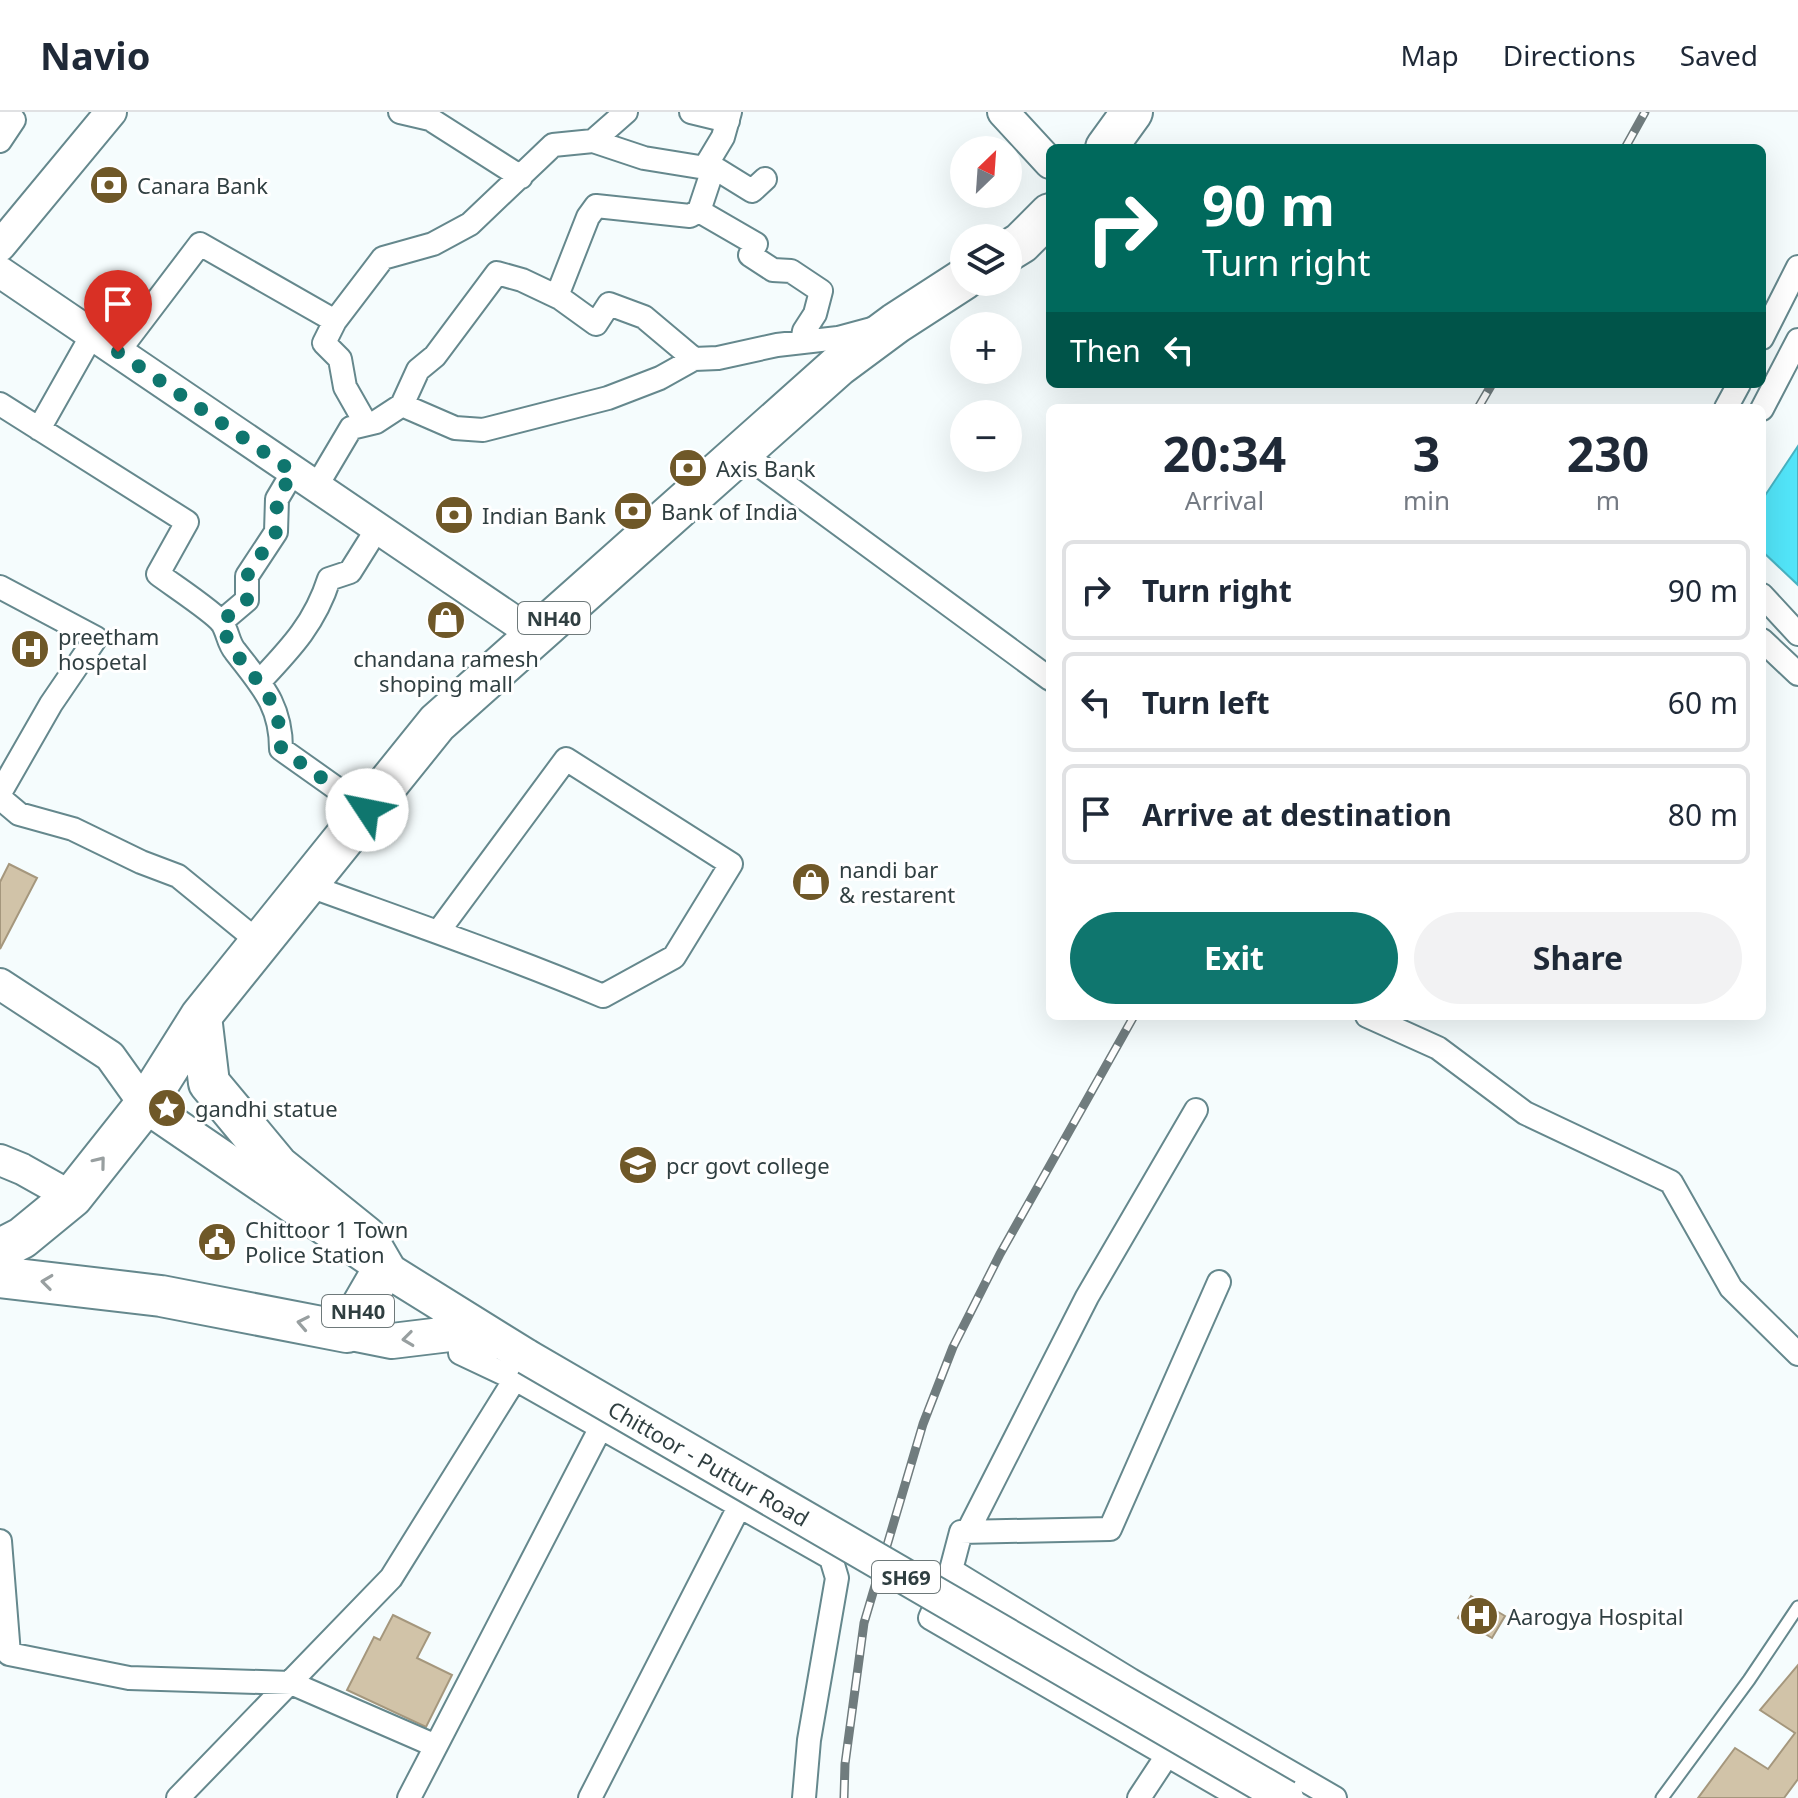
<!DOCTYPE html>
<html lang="en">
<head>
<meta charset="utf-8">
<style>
  :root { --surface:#fff; --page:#f2f2f3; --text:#1f2937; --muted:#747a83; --line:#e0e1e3; --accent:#0f766e }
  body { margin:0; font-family:"Noto Sans",sans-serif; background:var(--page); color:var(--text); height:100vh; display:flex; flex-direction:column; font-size:30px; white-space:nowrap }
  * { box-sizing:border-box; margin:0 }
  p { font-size:26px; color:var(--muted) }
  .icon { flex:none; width:44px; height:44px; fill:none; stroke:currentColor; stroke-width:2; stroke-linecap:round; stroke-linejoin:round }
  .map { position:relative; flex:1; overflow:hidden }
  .panel { position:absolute; left:1046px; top:292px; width:720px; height:616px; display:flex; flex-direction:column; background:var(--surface); border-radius:12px; box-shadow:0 8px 32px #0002 }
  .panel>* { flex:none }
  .top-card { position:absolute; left:1046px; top:32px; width:720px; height:244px; border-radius:12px; box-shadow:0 8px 32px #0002; background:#00695c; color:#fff; overflow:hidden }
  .needle { width:52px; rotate:25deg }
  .tools { position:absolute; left:950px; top:24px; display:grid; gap:16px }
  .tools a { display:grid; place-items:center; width:72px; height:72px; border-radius:50%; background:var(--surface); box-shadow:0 8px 32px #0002; font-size:40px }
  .pin { position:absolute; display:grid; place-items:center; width:68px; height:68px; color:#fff; margin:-82px -34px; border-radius:50% 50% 50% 0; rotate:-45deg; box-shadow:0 0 8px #0007 }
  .pin .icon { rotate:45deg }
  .me { position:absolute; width:88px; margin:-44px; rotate:304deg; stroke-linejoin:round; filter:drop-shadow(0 0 6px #0008) }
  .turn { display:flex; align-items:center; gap:28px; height:168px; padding:0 24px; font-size:36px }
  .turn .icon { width:104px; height:104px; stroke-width:2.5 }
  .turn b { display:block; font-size:56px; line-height:68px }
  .then { display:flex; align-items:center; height:76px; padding:0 24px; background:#0003; gap:16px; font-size:30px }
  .eta { display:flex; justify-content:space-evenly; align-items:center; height:136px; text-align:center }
  .eta b { font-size:48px; font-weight:700; line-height:56px }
  .cta { display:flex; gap:16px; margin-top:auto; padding:16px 24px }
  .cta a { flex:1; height:92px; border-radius:48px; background:var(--accent); color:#fff; font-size:32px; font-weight:700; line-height:92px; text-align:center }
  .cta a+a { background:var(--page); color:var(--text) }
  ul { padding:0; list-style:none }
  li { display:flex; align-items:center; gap:24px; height:100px; margin:0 16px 12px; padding:0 8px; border:4px solid var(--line); border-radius:12px }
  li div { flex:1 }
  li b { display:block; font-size:30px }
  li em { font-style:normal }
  header { display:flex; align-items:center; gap:48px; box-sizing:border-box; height:112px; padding:0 40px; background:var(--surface); border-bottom:2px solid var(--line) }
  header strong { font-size:38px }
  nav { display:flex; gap:44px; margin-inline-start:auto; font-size:28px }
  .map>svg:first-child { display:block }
</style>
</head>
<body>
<header>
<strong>Navio</strong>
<nav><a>Map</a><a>Directions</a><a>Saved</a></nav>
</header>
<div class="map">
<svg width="1798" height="1686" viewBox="0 0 1798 1686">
  <rect width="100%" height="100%" fill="#f5fcfd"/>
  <path fill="#52e5f9" stroke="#48b3c2" stroke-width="2" d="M1798,334v139l-36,-34v-51z"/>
  <path fill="#d1c3a8" stroke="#a5977d" stroke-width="2" d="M9,752l28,14 -37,71v-67z
    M1471,1484l34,20 -13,22 -34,-20z
    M393,1503l37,18 -13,25 35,17 -26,52 -79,-37 27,-53 6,3z
    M1798,1553v114l-14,19h-86l37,-50 33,21 27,-36 -35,-23z"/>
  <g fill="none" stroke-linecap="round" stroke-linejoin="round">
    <g stroke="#65888d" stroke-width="15">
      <path id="lane" d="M1662,1686l87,-118 49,-73"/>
    </g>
    <g stroke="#65888d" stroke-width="26">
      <path id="street" d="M400,0l30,7 91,58
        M691,0l37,9
        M0,29l14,-21 -7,-8
        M593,29l33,-29
        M705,55l18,-30 7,-25
        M713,57l-14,42 57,33 -6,11 23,15 18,1 30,20 -6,23 -11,17 -2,11
        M557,184l31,-79 8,-11 94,10 9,-5
        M335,209l48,-63 50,-14 37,-20 83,-79 40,-4 51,17 74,12 34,21 13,-12
        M1762,226l36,-71
        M118,240l82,-108 135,77 -11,22 16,16 5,28 21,37
        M0,292l187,118 -29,52c13,10 56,38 64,49 6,9 6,20 13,28 26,34 46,53 46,98l86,61
        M402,293l16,-35 17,-14 62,-83 25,7 38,18 36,26 13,-20 35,13 50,42
        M1726,296l13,-24
        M1762,297l36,-69
        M39,317l53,-94
        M741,340l309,227
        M316,375l35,-59 25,-6 26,-17 53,23 28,2 125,-32 52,-20 34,-19 24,-1 59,-13 61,-7 37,-10
        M0,475l96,51 -45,66 -51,89
        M1762,483l36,39
        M221,510l26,-22v-24l29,-44 1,-33 16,-27
        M1762,528l36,34
        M260,569c31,-33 55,-58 69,-102l21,-7 27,-43
        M0,686l19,16 54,15 68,33 37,14 82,67
        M307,773c99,36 198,70 296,111l71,-39 57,-93 -165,-105 -128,173
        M1367,904l71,32 87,65 146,69 60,106 67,66
        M1196,998l-109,187 -119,234 -7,1 -10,38 -21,48 311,180
        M515,1267l316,179 6,20 -28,162 -5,58
        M961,1420l149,-3 109,-247
        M0,1429l9,113 120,24 162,5 145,63 -27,52
        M951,1458l180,110 204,118
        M436,1634l164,-317
        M178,1686l213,-220 124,-199 -55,-26 -2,-30
        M590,1686l150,-293
        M1139,1686l29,-44"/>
    </g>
    <g stroke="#65888d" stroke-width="34">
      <path id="secondary" d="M1003,0l47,51
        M0,134l111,-134
        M0,160l535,363
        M0,872l110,72 35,49
        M0,1048l22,9 50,28"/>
    </g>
    <g stroke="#65888d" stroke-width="38">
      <path id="primary" d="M145,993l239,163 143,89
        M347,1220l45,9 66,-8 34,9"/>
    </g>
    <g stroke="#65888d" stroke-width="44">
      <path id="highway" d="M1106,36l26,-36
        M1008,139l13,-8 29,-29
        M0,1137l22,-11 50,-41 73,-92 56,-89 236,-293 401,-357 58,-43 68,-44
        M0,1165l161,19 186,36 37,-64 -18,-31 -88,-71 -69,-83 -8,-67"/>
    </g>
    <use href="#lane" stroke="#fff" stroke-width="11"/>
    <use href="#street" stroke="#fff" stroke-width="22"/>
    <use href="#secondary" stroke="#fff" stroke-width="30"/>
    <use href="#primary" stroke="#fff" stroke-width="34"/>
    <use href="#highway" stroke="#fff" stroke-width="40"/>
    <g stroke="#707c7e" stroke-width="9">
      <path id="rail" d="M1625,36l20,-36
        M1478,296l14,-24
        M844,1686l1,-34 19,-141 59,-199 30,-77 47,-93 134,-238"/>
    </g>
    <use href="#rail" stroke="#fff" stroke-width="6" stroke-dasharray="18" stroke-linecap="butt"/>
    <g stroke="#65888d" stroke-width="38" stroke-linecap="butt">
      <path id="primary-bridge" d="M527,1245l759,441"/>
    </g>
    <use href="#primary-bridge" stroke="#fff" stroke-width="34"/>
  </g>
  <defs><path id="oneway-chevron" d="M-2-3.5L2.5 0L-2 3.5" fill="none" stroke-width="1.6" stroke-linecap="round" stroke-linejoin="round" transform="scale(2)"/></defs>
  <g stroke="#989fa0">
    <use href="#oneway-chevron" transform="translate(100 1050) rotate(-51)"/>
    <use href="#oneway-chevron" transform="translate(47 1170) rotate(-173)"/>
    <use href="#oneway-chevron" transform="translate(303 1211) rotate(-169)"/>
    <use href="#oneway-chevron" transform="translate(408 1227) rotate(173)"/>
  </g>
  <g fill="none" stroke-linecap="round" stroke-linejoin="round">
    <path stroke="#0f766e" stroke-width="14" stroke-dasharray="0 25.2" d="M118,240l175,120 -16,27 -1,33 -29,44v24l-26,22c4,10 7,21 13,29 27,36 47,50 47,98l86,61"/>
  </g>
  <defs>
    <g id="bank-disc" transform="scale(2)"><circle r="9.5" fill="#6f5828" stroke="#fff"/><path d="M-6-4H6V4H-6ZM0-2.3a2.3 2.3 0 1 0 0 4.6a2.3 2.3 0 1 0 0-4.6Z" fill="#fff"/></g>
    <g id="shop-disc" transform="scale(2)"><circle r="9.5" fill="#6f5828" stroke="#fff"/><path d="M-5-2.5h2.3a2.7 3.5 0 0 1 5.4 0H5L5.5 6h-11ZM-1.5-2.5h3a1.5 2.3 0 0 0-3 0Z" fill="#fff"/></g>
    <g id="hospital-disc" transform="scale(2)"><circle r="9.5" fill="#6f5828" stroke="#fff"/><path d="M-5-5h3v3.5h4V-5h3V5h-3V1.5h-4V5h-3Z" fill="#fff"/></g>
    <g id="sight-disc" transform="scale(2)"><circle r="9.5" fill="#6f5828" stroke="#fff"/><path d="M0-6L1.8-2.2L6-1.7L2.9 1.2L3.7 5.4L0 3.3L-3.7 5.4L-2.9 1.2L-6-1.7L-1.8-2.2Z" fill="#fff"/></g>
    <g id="university-disc" transform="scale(2)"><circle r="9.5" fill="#6f5828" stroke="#fff"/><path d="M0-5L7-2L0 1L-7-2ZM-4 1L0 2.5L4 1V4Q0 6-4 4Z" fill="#fff"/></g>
    <g id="civic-disc" transform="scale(2)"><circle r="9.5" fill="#6f5828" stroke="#fff"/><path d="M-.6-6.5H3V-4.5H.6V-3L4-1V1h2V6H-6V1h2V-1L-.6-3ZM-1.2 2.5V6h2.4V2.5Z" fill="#fff"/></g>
  </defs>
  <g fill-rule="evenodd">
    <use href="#bank-disc" x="109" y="73"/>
    <use href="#bank-disc" x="688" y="356"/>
    <use href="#bank-disc" x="633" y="399"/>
    <use href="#bank-disc" x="454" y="403"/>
    <use href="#shop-disc" x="446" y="508"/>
    <use href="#hospital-disc" x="30" y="537"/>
    <use href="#shop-disc" x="811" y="770"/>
    <use href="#sight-disc" x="167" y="996"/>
    <use href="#university-disc" x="638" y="1053"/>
    <use href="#civic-disc" x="217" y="1130"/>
    <use href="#hospital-disc" x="1479" y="1504"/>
  </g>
  <g text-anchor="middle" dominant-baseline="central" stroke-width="6" stroke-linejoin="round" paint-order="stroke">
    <g fill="#fff" stroke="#6e797a" stroke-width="2">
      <rect x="518" y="490" width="72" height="32" rx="6"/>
      <rect x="322" y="1183" width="72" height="32" rx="6"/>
      <rect x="872" y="1449" width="68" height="32" rx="6"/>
    </g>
    <g font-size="20" font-weight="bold" fill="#303f41">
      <text x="554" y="506">NH40</text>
      <text x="358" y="1199">NH40</text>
      <text x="906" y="1465">SH69</text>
    </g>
    <g font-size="22" fill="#303f41" stroke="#fff" text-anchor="start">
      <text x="137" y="73">Canara Bank</text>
      <text x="716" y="356">Axis Bank</text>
      <text x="661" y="399">Bank of India</text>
      <text x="482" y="403">Indian Bank</text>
      <text x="58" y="524">preetham<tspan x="58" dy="25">hospetal</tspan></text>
      <text x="446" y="546" text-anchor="middle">chandana ramesh<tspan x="446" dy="25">shoping mall</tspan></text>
      <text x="839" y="757">nandi bar<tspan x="839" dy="25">&amp; restarent</tspan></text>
      <text x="195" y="996">gandhi statue</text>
      <text x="666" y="1053">pcr govt college</text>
      <text x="245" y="1117">Chittoor 1 Town<tspan x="245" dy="25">Police Station</tspan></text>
      <text x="1507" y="1504">Aarogya Hospital</text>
    </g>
    <g font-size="22" fill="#303f41" stroke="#fff">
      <text transform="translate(709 1351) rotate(30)">Chittoor - Puttur Road</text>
    </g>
  </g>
</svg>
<div class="tools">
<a><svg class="needle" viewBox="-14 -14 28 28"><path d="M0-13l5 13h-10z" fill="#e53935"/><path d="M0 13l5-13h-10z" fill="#747a83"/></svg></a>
<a><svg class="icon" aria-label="layers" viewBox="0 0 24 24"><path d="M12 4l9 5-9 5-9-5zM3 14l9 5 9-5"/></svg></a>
<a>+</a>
<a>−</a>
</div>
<div class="pin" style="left:118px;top:240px;background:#d93025"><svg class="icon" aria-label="arrive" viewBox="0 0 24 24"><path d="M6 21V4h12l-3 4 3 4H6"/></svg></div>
<svg class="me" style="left:367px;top:698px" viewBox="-20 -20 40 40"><circle r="19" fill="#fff"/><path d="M0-13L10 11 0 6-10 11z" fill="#0f766e"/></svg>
<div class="top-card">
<div class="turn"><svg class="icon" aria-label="right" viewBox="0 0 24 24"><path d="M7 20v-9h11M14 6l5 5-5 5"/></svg><div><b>90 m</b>Turn right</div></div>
<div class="then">Then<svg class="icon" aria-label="left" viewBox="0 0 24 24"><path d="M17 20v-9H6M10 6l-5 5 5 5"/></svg></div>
</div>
<section class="panel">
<div class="eta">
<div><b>20:34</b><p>Arrival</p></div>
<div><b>3</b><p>min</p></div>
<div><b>230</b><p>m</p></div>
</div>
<ul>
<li><svg class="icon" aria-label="right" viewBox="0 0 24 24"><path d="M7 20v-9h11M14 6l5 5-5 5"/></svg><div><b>Turn right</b></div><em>90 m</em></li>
<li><svg class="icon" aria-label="left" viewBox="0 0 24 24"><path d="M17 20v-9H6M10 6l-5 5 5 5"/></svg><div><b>Turn left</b></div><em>60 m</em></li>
<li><svg class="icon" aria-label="arrive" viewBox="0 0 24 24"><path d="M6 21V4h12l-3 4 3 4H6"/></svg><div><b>Arrive at destination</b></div><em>80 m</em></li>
</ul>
<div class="cta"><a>Exit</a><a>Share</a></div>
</section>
</div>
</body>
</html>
